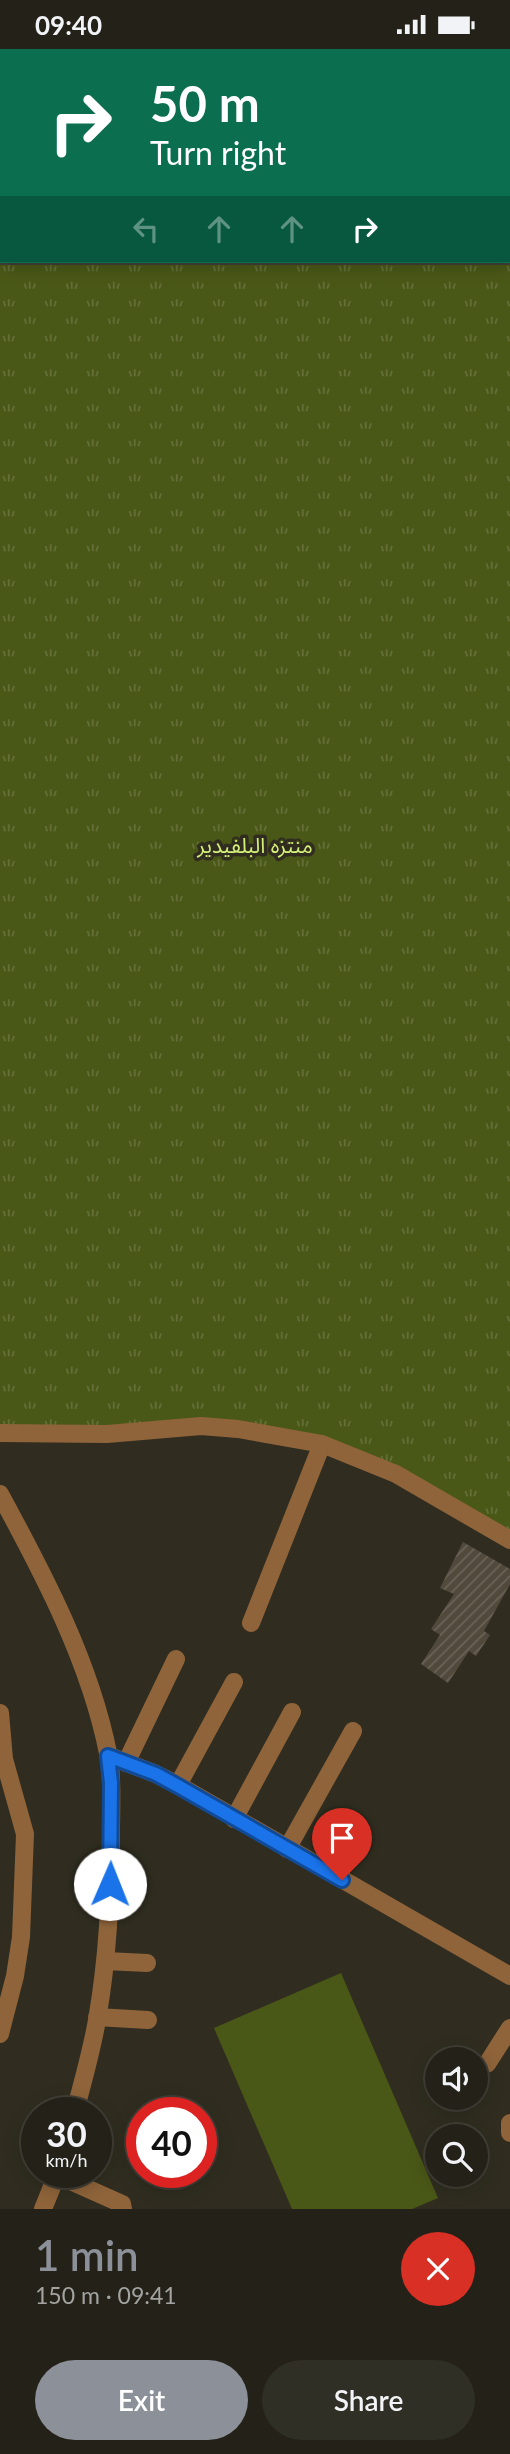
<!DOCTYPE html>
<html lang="en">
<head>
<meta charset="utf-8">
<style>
  :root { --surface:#242218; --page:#302f25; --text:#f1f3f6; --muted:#a3a4a2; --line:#413f37; --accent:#8c9099 }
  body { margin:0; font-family:Lato,"Noto Sans Arabic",sans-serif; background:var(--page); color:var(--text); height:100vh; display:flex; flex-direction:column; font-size:26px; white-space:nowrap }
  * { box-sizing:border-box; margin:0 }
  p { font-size:23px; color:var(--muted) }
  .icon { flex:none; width:38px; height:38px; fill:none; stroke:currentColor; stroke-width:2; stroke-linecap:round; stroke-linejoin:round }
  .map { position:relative; height:2160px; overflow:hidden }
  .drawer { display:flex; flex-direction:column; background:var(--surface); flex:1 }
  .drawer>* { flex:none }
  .banner { position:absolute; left:0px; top:0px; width:511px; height:214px; box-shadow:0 4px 18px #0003,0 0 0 2px var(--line); background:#0b6e4f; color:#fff; overflow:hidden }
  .fabs { position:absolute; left:425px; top:1998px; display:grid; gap:14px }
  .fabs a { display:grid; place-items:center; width:63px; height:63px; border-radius:50%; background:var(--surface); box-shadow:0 4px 18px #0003,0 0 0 2px var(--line); font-size:35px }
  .speed { position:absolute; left:21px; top:2048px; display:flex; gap:14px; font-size:35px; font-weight:700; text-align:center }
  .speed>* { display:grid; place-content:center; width:91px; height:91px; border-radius:50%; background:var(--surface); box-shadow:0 4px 18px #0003,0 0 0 2px var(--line); line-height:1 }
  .speed small { font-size:18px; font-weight:400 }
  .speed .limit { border:10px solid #d22; background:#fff; color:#111 }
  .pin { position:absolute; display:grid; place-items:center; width:60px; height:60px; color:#fff; margin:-72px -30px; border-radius:50% 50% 50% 0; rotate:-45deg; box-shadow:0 0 7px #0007 }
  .pin .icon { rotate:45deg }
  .me { position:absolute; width:77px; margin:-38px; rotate:1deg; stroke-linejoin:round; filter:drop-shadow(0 0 5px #0008) }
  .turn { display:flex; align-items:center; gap:24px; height:147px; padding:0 35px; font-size:32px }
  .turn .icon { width:91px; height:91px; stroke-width:2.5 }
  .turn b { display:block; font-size:49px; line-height:60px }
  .lanes { display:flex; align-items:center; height:66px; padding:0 35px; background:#0003; justify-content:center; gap:35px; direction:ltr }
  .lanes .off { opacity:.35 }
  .round { display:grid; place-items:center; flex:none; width:74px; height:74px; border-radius:37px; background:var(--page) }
  .headline { display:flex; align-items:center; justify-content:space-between; height:119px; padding:0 35px }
  h1 { font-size:42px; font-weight:600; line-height:52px; color:var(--accent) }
  .action { display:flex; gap:14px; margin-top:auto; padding:14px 35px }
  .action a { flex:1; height:80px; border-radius:42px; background:var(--accent); color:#fff; font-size:28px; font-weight:600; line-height:80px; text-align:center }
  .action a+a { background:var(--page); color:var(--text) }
  .status { display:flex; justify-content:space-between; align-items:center; height:49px; padding:0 35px; background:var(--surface); direction:ltr }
  .status svg { height:19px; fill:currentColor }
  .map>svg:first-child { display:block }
</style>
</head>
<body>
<div class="status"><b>09:40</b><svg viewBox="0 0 49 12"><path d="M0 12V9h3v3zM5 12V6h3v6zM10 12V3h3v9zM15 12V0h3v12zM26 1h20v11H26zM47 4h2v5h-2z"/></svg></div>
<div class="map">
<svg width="510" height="2160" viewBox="0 0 510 2160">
  <defs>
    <pattern id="park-tufts" width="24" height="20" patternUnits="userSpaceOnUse" patternTransform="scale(1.75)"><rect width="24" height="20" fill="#4a5817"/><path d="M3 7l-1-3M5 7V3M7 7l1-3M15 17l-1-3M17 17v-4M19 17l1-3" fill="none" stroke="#646f38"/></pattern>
    <pattern id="building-hatch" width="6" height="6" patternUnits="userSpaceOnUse" patternTransform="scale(1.75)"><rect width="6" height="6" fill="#52493d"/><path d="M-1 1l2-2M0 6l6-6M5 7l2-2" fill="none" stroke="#6a6358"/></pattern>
  </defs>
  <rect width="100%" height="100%" fill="#302d20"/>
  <path fill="#4a5817" d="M341,1924l97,225 -26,11h-120l-78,-181z"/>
  <path fill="url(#park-tufts)" d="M494,0h16v1486l-111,-64 -152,-43 -247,9v-1337l2,-1v162h507v-210h-15z"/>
  <path fill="url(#building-hatch)" d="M463,1493l47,27v15l-26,47 6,4 -14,21 -7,-5 -21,32 -27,-19 19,-29 -9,-6 23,-35 -14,-6z"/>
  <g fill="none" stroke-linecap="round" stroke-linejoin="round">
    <path stroke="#8f643a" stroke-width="18" d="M352,0l4,2
      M479,0l9,2
      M0,1l59,-1
      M265,2l9,-2
      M386,2l7,-2
      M509,7h1
      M0,33h2
      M0,1384l107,1 94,-8 37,3 84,15 74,30 114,66
      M0,1445c44,81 90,168 108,259 5,26 3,54 3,80 0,61 -3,121 -13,181 -5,33 -15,66 -23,98
      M251,1574l71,-179
      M0,1664l4,46 21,75 -4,103 -6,39 -15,58
      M109,1707l47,18 22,11 332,191
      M126,1714l50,-104
      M178,1736l56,-103
      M234,1770l58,-107
      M287,1800l66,-118
      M106,1912l41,2
      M97,1968l51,3
      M487,2015l23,-36
      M510,2074v10
      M57,2126l65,29 1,5
      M43,2160l15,-37"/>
  </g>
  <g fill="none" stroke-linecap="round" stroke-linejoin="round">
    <g stroke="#114b97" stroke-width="18">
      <path id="route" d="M110,1835l1,-101 -3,-27 48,18 22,12 164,94"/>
    </g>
    <use href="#route" stroke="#1a73e8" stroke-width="12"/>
  </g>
  <g text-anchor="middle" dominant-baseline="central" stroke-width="7" stroke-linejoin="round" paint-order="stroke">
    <g font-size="21" fill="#d3f079" stroke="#302d20">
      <text x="255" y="795">منتزه البلفيدير</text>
    </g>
  </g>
</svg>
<div class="fabs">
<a><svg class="icon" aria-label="sound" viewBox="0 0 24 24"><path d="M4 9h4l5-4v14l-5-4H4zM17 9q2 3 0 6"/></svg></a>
<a><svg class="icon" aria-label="search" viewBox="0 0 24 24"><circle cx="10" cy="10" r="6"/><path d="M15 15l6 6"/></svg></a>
</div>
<div class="speed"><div>30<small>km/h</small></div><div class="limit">40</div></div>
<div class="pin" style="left:342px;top:1831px;background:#d93025"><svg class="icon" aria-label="arrive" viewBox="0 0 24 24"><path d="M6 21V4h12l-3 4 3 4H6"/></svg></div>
<svg class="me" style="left:110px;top:1835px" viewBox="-20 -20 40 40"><circle r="19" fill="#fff"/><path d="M0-13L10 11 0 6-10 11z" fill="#1a73e8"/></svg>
<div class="banner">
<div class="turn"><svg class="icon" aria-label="right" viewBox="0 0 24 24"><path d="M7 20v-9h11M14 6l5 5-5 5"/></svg><div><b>50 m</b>Turn right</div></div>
<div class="lanes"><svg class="icon off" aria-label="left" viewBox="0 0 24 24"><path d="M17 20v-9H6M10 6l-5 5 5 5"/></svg><svg class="icon off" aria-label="ahead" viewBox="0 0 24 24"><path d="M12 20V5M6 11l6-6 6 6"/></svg><svg class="icon off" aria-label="ahead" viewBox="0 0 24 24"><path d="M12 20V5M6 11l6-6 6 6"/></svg><svg class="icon" aria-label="right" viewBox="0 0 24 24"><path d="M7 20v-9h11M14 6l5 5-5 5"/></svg></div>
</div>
</div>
<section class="drawer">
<div class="headline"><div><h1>1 min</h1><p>150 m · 09:41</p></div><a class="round" style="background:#d93025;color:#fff"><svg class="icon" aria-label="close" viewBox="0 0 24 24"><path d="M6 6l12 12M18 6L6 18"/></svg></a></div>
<div class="action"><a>Exit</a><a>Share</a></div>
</section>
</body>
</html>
